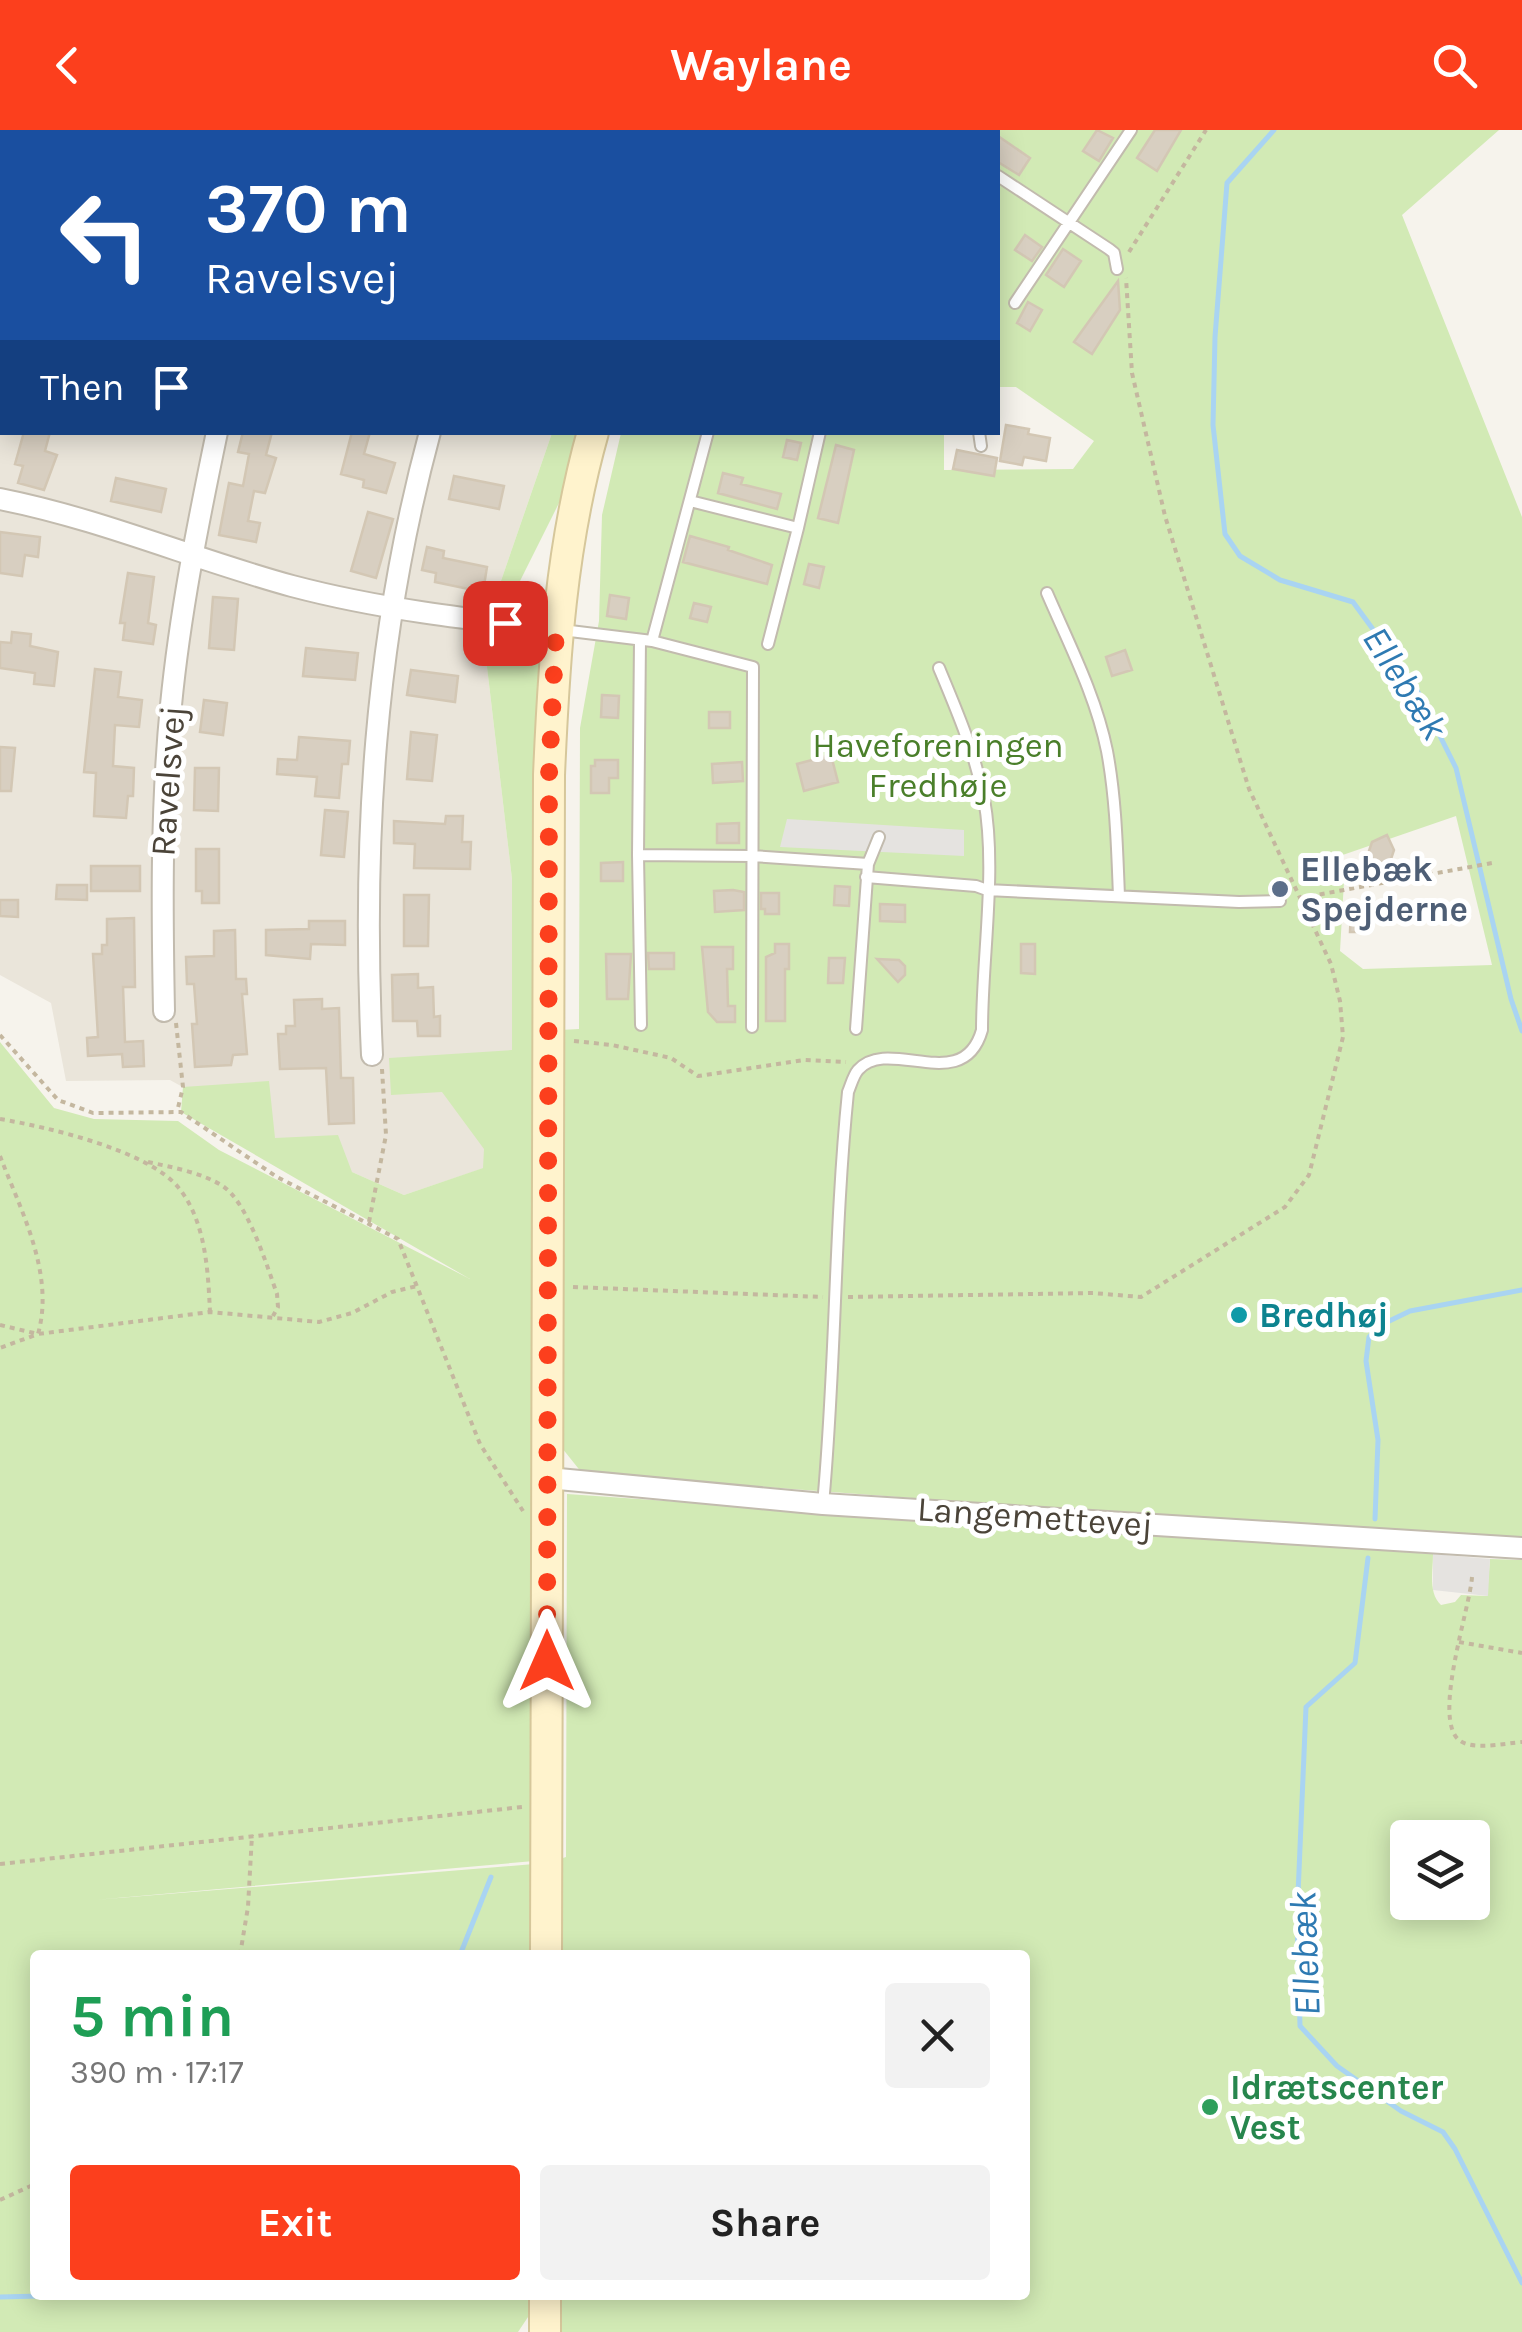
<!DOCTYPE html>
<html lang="en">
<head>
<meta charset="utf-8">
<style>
  :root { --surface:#fff; --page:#f2f2f2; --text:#222; --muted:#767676; --accent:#fc3f1d }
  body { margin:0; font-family:Karla,sans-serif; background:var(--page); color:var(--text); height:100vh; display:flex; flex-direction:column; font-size:38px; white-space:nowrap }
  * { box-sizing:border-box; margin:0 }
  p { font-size:32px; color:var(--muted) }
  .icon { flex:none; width:55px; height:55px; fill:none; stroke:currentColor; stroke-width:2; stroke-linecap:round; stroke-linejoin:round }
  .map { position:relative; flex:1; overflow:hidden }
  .side { position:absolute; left:30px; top:1820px; width:1000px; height:350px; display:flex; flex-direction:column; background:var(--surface); border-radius:10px; box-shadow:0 5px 25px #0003 }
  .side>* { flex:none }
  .top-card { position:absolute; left:0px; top:0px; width:1000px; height:305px; box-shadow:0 5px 25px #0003; background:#1a4fa0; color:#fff; overflow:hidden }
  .tools { position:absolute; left:1390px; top:1690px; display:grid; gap:20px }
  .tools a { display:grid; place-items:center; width:100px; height:100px; border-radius:10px; background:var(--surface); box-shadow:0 5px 25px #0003; font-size:50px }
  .pin { position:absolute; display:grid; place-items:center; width:85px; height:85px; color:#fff; margin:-42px; border-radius:20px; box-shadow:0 5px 15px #0006 }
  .me { position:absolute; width:110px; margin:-55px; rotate:0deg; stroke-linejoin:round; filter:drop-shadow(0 0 8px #0008) }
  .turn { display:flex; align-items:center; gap:35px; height:210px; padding:0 40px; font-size:45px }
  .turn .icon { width:130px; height:130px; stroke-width:2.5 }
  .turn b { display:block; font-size:70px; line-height:85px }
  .then { display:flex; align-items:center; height:95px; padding:0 40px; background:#0003; gap:20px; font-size:38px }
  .round { display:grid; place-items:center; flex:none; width:105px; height:105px; border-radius:10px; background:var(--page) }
  .headline { display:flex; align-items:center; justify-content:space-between; height:170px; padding:0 40px }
  h1 { font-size:60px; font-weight:700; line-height:75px; color:#1e9e55 }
  .action { display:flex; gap:20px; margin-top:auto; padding:20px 40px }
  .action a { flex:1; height:115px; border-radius:10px; background:var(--accent); color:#fff; font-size:40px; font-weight:700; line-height:115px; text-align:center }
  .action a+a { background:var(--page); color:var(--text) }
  header { display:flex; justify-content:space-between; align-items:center; height:130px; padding:0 40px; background:var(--accent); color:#fff; font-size:45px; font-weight:700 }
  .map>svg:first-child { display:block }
</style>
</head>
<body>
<header><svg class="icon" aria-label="back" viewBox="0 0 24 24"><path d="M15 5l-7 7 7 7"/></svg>Waylane<svg class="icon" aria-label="search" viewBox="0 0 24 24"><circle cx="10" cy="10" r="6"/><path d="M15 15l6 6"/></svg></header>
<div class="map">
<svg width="1522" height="2202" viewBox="0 0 1522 2202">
  <rect width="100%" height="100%" fill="#f6f3ec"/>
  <path fill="#eae5da" d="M0,0l342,2h-340v300l550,1 -69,200 29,246v171l-28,118 -80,27 -129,-57 -105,-58 -104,1 -15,-78 -51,-28z"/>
  <path fill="#d2eab5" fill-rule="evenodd" d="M763,0h736l-97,85 120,302v1023l-202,-11 -738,-56 -20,-25 -2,-418 19,-1 1,-301 19,-107 3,-106 19,-82h323v37l129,-1 21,-28 -78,-54h-18v-255h-236zM1456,686l36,149 -129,4 -23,-18 4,-70 -13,-22z
    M552,303h33l-13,44 -66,132 -14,-2z
    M483,503l61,6 -6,622 -7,49 5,271 -2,280 -440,39 440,-36 -1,91h-498v340h495v19l-12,18h-518v-1290l54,66 40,11 84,2 41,29 251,129 -289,-167 2,-25 86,-6 6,57 63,-3 14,37 52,23 79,-27 1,-19 -42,-57 -51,3 -2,-37 123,-8v-171z
    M567,1364l866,60c0,17 -5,39 8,51l14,-3 6,-7 26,1 3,-37 32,1v772h-961v-37h464v-340h-463l1,-97 3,-1zM1408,1708h64v64h-64z"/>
  <path fill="#e5e3e0" d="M787,689l177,11v26l-184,-9z
    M1433,1424l57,5 -2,37 -55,-6z"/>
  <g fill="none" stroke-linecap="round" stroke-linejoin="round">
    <path stroke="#a9d4f2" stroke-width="5" d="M1274,0l-47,53 -12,154 -2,88 12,109 15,22 40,24 73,22 63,86 40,80 55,231 11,32
      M1375,1389l3,-79 -12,-79 3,-24 12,-12 29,-14 112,-21
      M1368,1428l-13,105 -49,44 -9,211 3,108 37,40 64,45 42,21 12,17 67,134
      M460,1825l31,-78
      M0,2167l81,-2"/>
  </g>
  <path fill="#d8cfc1" stroke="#d3c7b4" stroke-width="2.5" d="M1097,0l16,8 -14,23 -16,-10z
    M1155,0h26l-24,41 -20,-13z
    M998,6l32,22 -11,17 -21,-13z
    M1025,105l17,12 -10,14 -17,-11z
    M1063,119l18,12 -17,26 -18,-12z
    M1118,151l2,29 -28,44 -18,-12z
    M1028,172l14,8 -12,21 -13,-8z
    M1006,295l23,4 -1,5 22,4 -4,23 -22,-4 -2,8 -22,-4z
    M24,302h26l-5,19 12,4 -13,35 -26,-7 5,-17 -8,-2z
    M243,302h29l-6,23 10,3 -11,35 -11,-2 -6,30 12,2 -4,19 -37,-7 10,-52 14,3 6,-32 -11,-2z
    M352,302h18l-6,22 31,9 -9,30 -23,-6 1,-7 -23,-6z
    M787,310l14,3 -4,17 -14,-3z
    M836,315l18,5 -16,73 -20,-5z
    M957,320l40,8 -3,18 -41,-7z
    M723,343l20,5 -2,6 40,10 -4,15 -59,-16z
    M454,346l50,10 -5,23 -50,-10z
    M116,348l50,11 -5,23 -50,-11z
    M368,382l25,7 -17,59 -25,-7z
    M0,402l40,5 -2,20 -13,-2 -3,21 -22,-3z
    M690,406l39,11 -1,3 44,15 -5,19 -84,-22z
    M427,417l17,4 -1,7 44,9 -4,25 -48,-10 1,-9 -14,-3z
    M809,434l15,3 -5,21 -15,-4z
    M128,443l26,4 -6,46 8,2 -3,19 -30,-4 2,-17h-5z
    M610,465l19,3 -3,21 -19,-3z
    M213,467l25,2 -4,51 -25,-2z
    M694,473l17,4 -4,15 -17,-4z
    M12,502l19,2 -1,12 28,6 -4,34 -20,-2 1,-11 -35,-5v-26l11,1z
    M306,518l52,5 -3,27 -52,-4z
    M1125,520l7,20 -20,6 -6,-19z
    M95,539l26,3 -3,25 24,3 -3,27 -24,-2 -2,41 21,2 -1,28h-5l-2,22 -32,-2 2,-43 -12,-1z
    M411,540l47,6 -3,26 -48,-7z
    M602,565l17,1 -1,22 -17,-1z
    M204,570l23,3 -4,32 -23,-3z
    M709,582h21v16h-21z
    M411,602l26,3 -5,46 -25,-2z
    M299,607l51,4 -2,23h-6l-3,34 -24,-2 2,-19 -40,-3 1,-15 19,1z
    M0,617l15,1 -4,43h-11z
    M831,625l7,27 -34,9 -7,-27z
    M595,630h23v18h-9v15h-18v-27h4z
    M742,632l1,19 -30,2 -1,-19z
    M195,638h24l-1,43 -24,-1z
    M325,680l23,2 -4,45 -23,-2z
    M446,686h17l-1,26h9l-1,27 -56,-1 1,-24 -21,-1v-22l51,3z
    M739,693v20h-22v-19z
    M1387,705l7,15 -3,9 -9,4 -9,-3 -4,-9 3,-9z
    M196,719h23v54h-17v-12h-6z
    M623,732v19h-22v-18z
    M91,736h49v25h-49z
    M57,755h30v15l-31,-1z
    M835,756l15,1 -1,19 -15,-1z
    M733,760l11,2v18l-29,2 -1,-21z
    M761,763h18v21h-14v-5h-4z
    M404,765h25l-1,51h-24z
    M0,770h18v17l-18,-1z
    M880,774l25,1v17l-25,-1z
    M1351,779h17l-1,23h-17z
    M134,788l1,69h-12l2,55 18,-1 1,25 -21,1 -1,-13 -34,2 -1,-18 11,-1 -5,-83h9v-9h5v-26z
    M309,791h36v24l-34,-1 -1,15 -44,-4v-25l43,-1z
    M235,800l1,49h10l1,15h-5l5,60 -14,1 -2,10 -36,2 -3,-43h5l-3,-40h-7l-1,-27 28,-1v-25z
    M775,814h14v25h-4v52h-19v-64l9,-4z
    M1021,814h14v30l-14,-1z
    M702,817h31v22h-6l1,37h7v16h-18l-9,-10z
    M648,823h26v16h-25z
    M606,824h25l-3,45h-21z
    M829,828h16l-2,25h-15z
    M877,829l22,1 6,6v9l-7,7z
    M418,844v14l15,-1 1,30 6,-1v20h-22l-1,-15h-24l-1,-46z
    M322,869v10l17,-1 2,70h12l1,45 -25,1 -3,-56 -46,1 -2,-35h8v-8h9l-1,-26z"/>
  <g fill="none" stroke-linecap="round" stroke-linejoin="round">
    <g stroke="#c2bbae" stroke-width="14">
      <path id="lane" d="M925,0l4,2
        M828,2l1,-2
        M980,2l2,-2
        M998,46l111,73 5,4 3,16
        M1015,173l116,-173
        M979,302l2,14
        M690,371l108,27 -30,116
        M798,398l22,-96
        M1047,463c22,51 49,103 60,158 9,48 10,97 12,145
        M562,500l90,11 101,26 -1,360
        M640,510l-2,215 114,1 116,8 -12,165
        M652,511l56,-209
        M638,725l3,170
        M868,734l11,-27
        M866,747l110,9 11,4 252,12 41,-1
        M823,1374c13,-137 11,-275 25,-412 3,-7 5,-16 10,-22 31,-35 105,27 124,-40 0,-73 15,-161 2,-231 -9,-46 -27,-88 -45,-131"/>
    </g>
    <g stroke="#c2bbae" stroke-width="24">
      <path id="street" d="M0,293l2,-10
        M0,369c101,20 193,60 292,87 87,23 175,33 264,43
        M164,881c-2,-102 -3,-204 7,-306 9,-92 27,-182 46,-273
        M372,925c-10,-212 2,-416 58,-623
        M548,1348l275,26 699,44"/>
    </g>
    <g stroke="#d6c79b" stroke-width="34">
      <path id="secondary" d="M471,0l7,2
        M554,0l7,2
        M737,2l1,-2
        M546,1825l3,-1180c5,-117 12,-230 44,-343
        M545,2202v-37"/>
    </g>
    <path stroke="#c4b79f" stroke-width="4" stroke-dasharray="5 5" stroke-linecap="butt" d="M361,0l8,2
      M96,2l1,-2
      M304,2l1,-2
      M1129,122l77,-122
      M1300,768l192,-35
      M176,893l7,64 -6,25
      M0,905l58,65 35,13 88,-1 96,65 121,62 82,205 43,67
      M574,911l38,4 59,13 27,18 106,-16 42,2
      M0,989c47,8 147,31 178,68 28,34 30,84 32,125
      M0,1026c21,55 55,118 38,178l-38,14
      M148,1032c23,5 56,11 76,25 24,17 43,79 53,107l1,13 -5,9
      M369,1092l17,-87 -4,-66
      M573,1157l250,10
      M848,1167l245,-4 48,4 144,-90 24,-32 34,-138 -3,-36 -9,-37 -82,-175 -84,-273 -33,-143 -6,-95
      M0,1195l38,9 172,-22 109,10 33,-9 40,-21 25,-6
      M1472,1447c-2,31 -40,141 -13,163 13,11 47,3 63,2
      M1459,1512l63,11
      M0,1734l522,-57
      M240,1825l8,-48 4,-72
      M0,2070l35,-16"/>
    <use href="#lane" stroke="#fff" stroke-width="10"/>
    <use href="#street" stroke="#fff" stroke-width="20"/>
    <use href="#secondary" stroke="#fff3cd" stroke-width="30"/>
  </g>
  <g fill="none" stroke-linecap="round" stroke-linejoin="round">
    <path stroke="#fc3f1d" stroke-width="18" stroke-dasharray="0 32.4" d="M505,493l51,6 -7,146 -2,886"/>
  </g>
  <circle fill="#5c6f8a" stroke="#fff" stroke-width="4" cx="1280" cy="759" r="10"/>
  <circle fill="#0f9aa8" stroke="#fff" stroke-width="4" cx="1239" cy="1185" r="10"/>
  <circle fill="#2e9e5b" stroke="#fff" stroke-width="4" cx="1210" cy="1977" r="10"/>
  <g text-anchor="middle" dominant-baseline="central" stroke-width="10" stroke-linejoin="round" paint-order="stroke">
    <g font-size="35" fill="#4a7f2a" stroke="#fff">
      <text x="938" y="615">Haveforeningen<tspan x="938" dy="40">Fredhøje</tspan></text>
    </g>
    <g font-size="35" fill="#4b4439" stroke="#fff">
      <text transform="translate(168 651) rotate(-86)">Ravelsvej</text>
      <text transform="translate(1035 1387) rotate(4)">Langemettevej</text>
    </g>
    <g font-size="35" font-weight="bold" fill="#4e5e75" stroke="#fff" text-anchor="start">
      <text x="1300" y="739">Ellebæk<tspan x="1300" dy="40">Spejderne</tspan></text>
    </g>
    <g font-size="35" font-weight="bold" fill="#0d838f" stroke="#fff" text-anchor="start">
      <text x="1259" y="1185">Bredhøj</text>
    </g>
    <g font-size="35" font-weight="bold" fill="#27864d" stroke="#fff" text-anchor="start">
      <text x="1230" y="1957">Idrætscenter<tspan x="1230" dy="40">Vest</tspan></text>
    </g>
    <g font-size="38" font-style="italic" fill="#2e7ab2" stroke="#fff">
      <text transform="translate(1405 553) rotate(58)">Ellebæk</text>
      <text transform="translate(1305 1824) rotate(-92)">Ellebæk</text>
    </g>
  </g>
</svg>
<div class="tools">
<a><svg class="icon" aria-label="layers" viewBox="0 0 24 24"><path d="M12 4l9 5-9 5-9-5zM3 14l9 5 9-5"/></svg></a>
</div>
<div class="pin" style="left:505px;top:493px;background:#d93025"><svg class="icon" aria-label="arrive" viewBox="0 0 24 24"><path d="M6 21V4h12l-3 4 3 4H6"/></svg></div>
<svg class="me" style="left:547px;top:1531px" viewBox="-20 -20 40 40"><path d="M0-17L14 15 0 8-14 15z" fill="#fc3f1d" stroke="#fff" stroke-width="4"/></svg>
<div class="top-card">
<div class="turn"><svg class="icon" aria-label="left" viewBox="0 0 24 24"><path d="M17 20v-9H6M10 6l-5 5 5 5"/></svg><div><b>370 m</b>Ravelsvej</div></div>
<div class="then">Then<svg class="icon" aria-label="arrive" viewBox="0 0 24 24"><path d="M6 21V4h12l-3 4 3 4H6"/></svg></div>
</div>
<section class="side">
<div class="headline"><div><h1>5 min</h1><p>390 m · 17:17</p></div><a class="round"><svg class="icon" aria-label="close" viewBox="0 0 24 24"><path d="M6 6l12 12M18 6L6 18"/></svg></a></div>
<div class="action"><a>Exit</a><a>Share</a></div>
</section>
</div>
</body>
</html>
